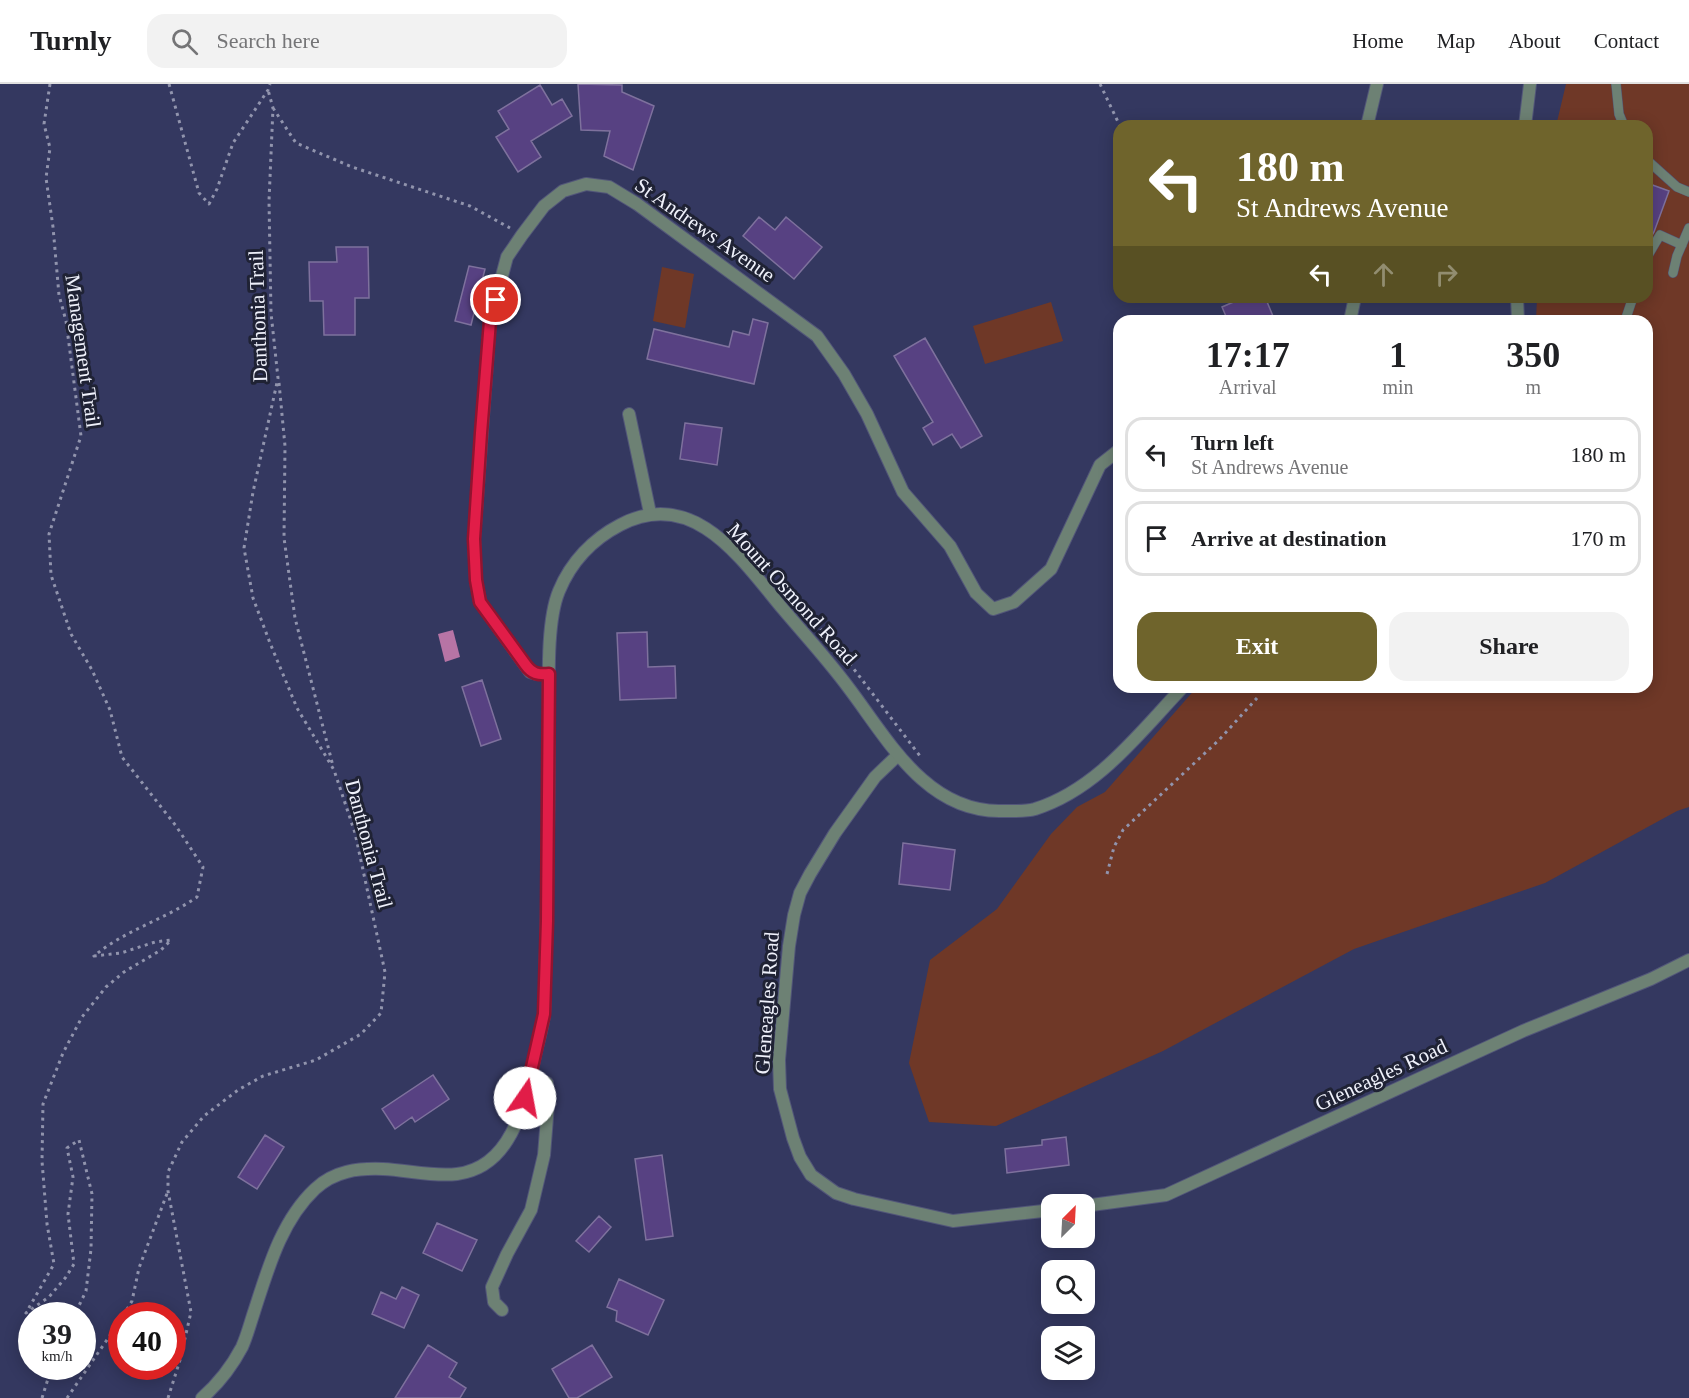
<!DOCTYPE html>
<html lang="en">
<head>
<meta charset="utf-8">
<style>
  :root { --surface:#fff; --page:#f2f2f2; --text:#202124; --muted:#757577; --line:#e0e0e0; --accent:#6f642c }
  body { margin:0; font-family:"Times New Roman",serif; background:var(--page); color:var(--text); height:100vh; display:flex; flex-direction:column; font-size:22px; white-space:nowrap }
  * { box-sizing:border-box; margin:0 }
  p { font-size:20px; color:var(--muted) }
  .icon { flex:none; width:33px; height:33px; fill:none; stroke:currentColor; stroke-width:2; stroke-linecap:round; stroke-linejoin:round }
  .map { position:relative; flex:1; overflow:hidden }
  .sheet { position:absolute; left:1113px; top:231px; width:540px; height:378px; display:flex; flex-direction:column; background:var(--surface); border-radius:18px; box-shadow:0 3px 15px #0003 }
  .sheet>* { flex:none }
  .top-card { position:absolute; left:1113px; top:36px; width:540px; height:183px; border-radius:18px; box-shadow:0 3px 15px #0003; background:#6f642c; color:#fff; overflow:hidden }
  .needle { width:39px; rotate:24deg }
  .tools { position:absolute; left:1041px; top:1110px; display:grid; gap:12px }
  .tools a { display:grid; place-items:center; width:54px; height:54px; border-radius:12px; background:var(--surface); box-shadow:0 3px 15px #0003; font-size:30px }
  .speed { position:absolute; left:18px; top:1218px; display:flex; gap:12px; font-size:30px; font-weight:700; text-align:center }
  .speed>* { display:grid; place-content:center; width:78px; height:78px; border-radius:50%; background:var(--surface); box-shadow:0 3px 15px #0003; line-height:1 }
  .speed small { font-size:15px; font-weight:400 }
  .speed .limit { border:9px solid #d22; background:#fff; color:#111 }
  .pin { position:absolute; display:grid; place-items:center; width:51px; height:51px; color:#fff; margin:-26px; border:3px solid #fff; border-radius:50%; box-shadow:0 2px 6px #0007 }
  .me { position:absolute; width:66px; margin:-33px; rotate:12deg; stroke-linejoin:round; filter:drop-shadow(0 0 4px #0008) }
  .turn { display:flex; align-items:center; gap:21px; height:126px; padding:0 24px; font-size:27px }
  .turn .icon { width:78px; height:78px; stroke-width:2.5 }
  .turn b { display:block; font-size:42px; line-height:51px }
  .lanes { display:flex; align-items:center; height:57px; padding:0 24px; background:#0003; justify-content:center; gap:30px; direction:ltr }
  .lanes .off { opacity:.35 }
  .eta { display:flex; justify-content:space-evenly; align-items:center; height:102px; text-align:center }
  .eta b { font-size:36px; font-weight:700; line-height:42px }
  .button { display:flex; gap:12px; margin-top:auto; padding:12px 24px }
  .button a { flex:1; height:69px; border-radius:18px; background:var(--accent); color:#fff; font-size:24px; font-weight:700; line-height:69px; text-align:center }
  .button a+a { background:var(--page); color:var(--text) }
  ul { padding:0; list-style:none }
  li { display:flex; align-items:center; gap:18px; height:75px; margin:0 12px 9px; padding:0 12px; border:3px solid var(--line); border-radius:18px }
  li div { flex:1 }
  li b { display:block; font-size:22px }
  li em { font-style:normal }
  header { display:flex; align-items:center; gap:36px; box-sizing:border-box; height:84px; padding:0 30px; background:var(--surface); border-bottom:2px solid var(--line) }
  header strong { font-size:28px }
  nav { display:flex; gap:33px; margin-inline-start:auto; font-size:21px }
  .search { width:420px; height:54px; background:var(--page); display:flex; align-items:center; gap:15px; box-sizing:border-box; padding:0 21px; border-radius:18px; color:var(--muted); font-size:22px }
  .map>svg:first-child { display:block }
</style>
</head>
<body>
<header>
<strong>Turnly</strong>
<div class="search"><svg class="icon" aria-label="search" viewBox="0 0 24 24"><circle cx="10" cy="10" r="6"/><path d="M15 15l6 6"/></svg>Search here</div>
<nav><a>Home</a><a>Map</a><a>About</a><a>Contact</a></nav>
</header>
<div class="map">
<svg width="1689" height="1314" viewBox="0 0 1689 1314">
  <rect width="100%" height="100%" fill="#343860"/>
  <path fill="#6f3827" d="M1566,0h123v723l-12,4 -132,72 -191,66 -191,102 -167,75 -67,-4 -20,-59 21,-103 67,-51 54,-75 26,-27 28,-15 92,-105h450v-366h-111l1,-24h110v-171h-91z
    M662,183l32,7 -9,54 -32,-7z
    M1051,218l12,39 -78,23 -12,-38z"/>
  <path fill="#b774a5" d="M453,546l7,27 -15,5 -7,-28z"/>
  <path fill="#574182" stroke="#7e719d" stroke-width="1.5" d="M578,0l44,1v7l32,14 -21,64 -29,-14 6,-25 -29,-1z
    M540,1l12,20 10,-6 10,17 -41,25 10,16 -23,15 -22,-35 13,-8 -11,-18z
    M1647,99l22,8 -15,41 -7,12z
    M759,133l16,13 11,-13 36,30 -28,32 -51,-43z
    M336,163h32l1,51h-14v37h-31l-1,-34h-13l-1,-39h28z
    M469,182l16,3 -14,56 -16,-4z
    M1245,213h20l10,24h-47l-6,-14z
    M753,235l15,4 -14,61 -107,-25 7,-30 75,18 4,-16 16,4z
    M925,254l57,98 -21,12 -9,-14 -19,11 -10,-17 10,-6 -39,-66z
    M685,339l37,5 -5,37 -37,-6z
    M647,548l1,35 27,-1 1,32 -56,2 -3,-67z
    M482,596l19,59 -20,7 -19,-59z
    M903,759l52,7 -5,40 -51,-6z
    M433,991l16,24 -34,23 -3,-5 -17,12 -13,-20z
    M265,1051l19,12 -27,42 -19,-12z
    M1066,1053l3,28 -62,8 -2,-24 37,-4v-5z
    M662,1071l11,81 -27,4 -11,-81z
    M599,1132l12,11 -22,25 -13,-11z
    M437,1139l40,17 -15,31 -39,-18z
    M619,1195l45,21 -16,35 -32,-14 1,-10 -10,-4z
    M402,1203l17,8 -15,33 -32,-14 9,-22 15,7z
    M428,1261l29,18 -8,14 17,11 -6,10h-65z
    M592,1261l20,32 -35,21h-8l-17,-29z"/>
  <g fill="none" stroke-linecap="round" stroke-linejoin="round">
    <g stroke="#525679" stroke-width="10">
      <path id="service" d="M1616,0l3,30 5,12
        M1647,76l30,27 12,5
        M1647,173l13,-22 22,10
        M1673,189l4,-17 12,-28
        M1625,237l8,-24"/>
    </g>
    <g stroke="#525679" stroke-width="14">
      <path id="minor" d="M1367,42l10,-42
        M1350,237l5,-24
        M629,330l21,99
        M549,590h-12l-7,-2 -50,-70 -4,-22 -2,-41 16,-218 17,-64 15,-22 22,-29 19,-15 23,-7 23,3 28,17 180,132 27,38 23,40 36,78 47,54 26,47 17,16 21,-7 37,-33 49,-104 19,-15
        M898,671l-23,22 -40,56 -25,41 -10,19 -6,22 -5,31 -10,114 1,29 13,49 7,19 11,18 25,18 18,6 99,22 99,-11
        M1084,1122l82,-11 357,-164 128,-52 38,-19
        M502,1226l-8,-8 -2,-15 15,-33 24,-44 13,-55 4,-50 -1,-22 -16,-8"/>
    </g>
    <g stroke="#525679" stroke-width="14">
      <path id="tertiary" d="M1525,42l5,-42
        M1517,213l1,24
        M202,1314c16,-14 30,-32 40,-51 5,-11 8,-23 12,-35 14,-43 27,-91 61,-123 19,-18 43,-21 68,-20 24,1 50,8 74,5 55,-7 67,-69 77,-114 3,-15 8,-30 10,-45 1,-12 1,-25 1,-37 1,-28 2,-55 2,-83 1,-59 2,-117 2,-176 0,-35 -3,-97 10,-128 12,-29 34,-52 61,-66 74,-39 122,35 163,84 22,26 45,51 65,78 39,51 77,124 151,124 12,0 25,1 36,-2 63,-20 104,-76 148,-122"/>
    </g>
    <path stroke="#9194ad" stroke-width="3" stroke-dasharray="3 4.5" stroke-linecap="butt" d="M50,0l-6,40 6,24 -4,30 7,49 6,68 7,26 15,115 -32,98 2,41 20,59 21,36 18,40 12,47 54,69 27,41 -6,30c-33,23 -72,33 -103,59l27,-3 34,-11 16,-2 -10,10 -37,22 -18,15 -24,30 -19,36 -20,51 -1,57 5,63 7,40 -28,49 23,-16 17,-20 8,-13 -6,-50 5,-37 -6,-29 12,-8 13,54 -1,55 -5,42 -12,25
      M169,0l30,109 10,11 8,-15 16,-46 35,-53 2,-6
      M1100,0l20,42
      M273,24l23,35 56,24 118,39 40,22
      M279,299l6,63 -1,92 11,80 38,148
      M782,499l65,77 73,96
      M1107,790l7,-27 9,-17 96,-90 38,-42
      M123,1232l9,-15 7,-33 29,-77
      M42,1314l10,-32
      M67,1314l55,-80
      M168,1314l12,-38 11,-48 -23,-121v-19l14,-30 22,-26 34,-26 25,-14 53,-16 45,-26 20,-21 4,-41 -30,-139 -21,-63 -37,-62 -27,-65 -17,-45 -9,-50 9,-56 25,-114 -7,-65 -2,-112 4,-93 -5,-18"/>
    <use href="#service" stroke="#6d8174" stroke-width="9"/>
    <use href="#minor" stroke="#6d8174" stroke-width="12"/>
    <use href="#tertiary" stroke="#6d8174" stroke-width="12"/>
  </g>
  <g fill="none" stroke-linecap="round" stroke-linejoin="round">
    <g stroke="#92132f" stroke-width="15">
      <path id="route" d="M496,216l-6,21 -9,112 -7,106 2,41 4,22 45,62c7,10 13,11 24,10l-2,247 -3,93 -19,84"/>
    </g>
    <use href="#route" stroke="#e11d48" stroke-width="10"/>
  </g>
  <g text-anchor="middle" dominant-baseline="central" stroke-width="6" stroke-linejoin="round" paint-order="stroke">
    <g font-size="21" fill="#eff1fb" stroke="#1f2234">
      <text transform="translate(705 146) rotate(35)">St Andrews Avenue</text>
      <text transform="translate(258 232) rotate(-92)">Danthonia Trail</text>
      <text transform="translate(83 267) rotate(82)">Management Trail</text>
      <text transform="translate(792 510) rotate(48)">Mount Osmond Road</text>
      <text transform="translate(369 760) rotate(75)">Danthonia Trail</text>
      <text transform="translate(767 919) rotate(-86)">Gleneagles Road</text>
      <text transform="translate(1381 991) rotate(-25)">Gleneagles Road</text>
    </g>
  </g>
</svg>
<div class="tools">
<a><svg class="needle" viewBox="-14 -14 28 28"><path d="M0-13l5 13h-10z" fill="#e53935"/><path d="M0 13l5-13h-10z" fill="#757577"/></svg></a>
<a><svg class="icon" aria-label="search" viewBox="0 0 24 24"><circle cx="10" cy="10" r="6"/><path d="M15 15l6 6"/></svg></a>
<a><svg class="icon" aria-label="layers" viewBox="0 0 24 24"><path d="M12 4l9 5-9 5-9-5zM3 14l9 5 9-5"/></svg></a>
</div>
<div class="speed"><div>39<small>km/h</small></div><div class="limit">40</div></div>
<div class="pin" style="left:496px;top:216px;background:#d93025"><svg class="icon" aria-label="arrive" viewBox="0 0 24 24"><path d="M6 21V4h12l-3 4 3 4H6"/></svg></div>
<svg class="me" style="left:525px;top:1014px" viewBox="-20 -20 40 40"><circle r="19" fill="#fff"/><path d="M0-13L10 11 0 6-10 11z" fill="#e11d48"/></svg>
<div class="top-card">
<div class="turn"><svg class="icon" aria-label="left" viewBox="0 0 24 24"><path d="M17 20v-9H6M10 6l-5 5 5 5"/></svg><div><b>180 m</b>St Andrews Avenue</div></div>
<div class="lanes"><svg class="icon" aria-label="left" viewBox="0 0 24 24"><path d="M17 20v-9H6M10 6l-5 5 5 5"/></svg><svg class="icon off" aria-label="ahead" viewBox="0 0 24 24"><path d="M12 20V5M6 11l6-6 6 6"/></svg><svg class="icon off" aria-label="right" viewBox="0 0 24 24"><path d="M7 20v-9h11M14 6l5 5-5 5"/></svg></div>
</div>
<section class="sheet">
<div class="eta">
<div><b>17:17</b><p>Arrival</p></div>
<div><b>1</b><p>min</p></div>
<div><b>350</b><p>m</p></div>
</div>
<ul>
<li><svg class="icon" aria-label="left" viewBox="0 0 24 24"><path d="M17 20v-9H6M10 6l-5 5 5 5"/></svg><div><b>Turn left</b><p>St Andrews Avenue</p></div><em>180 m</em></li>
<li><svg class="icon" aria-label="arrive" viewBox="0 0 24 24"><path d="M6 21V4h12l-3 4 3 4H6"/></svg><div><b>Arrive at destination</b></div><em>170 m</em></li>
</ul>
<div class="button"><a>Exit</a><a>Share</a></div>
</section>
</div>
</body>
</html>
